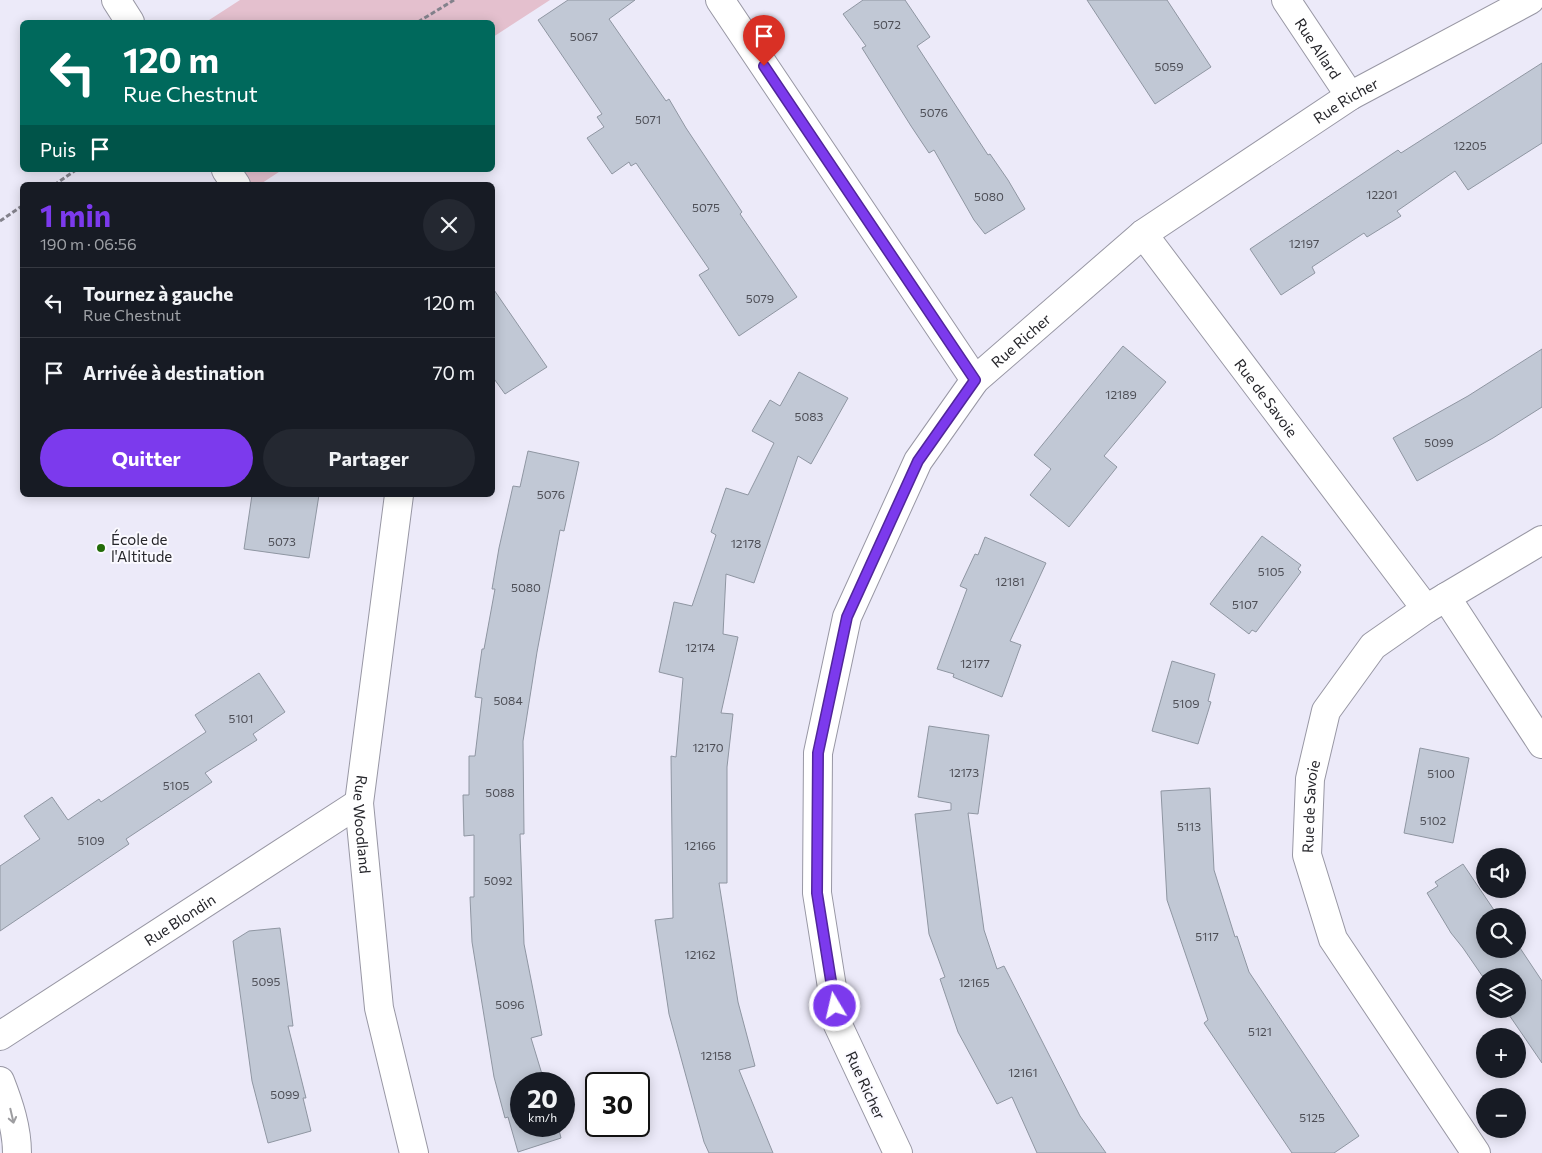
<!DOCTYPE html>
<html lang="fr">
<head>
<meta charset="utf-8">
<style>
  :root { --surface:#171b24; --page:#242831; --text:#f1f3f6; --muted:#9ea1a6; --line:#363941; --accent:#7c3aed }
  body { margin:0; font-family:Commissioner,sans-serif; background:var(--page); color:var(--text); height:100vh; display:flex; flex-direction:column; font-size:19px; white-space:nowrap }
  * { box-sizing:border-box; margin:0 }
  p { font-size:16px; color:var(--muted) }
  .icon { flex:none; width:28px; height:28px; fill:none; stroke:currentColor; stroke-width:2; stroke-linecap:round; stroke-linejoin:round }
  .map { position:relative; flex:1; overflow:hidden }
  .details { position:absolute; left:20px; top:182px; width:475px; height:315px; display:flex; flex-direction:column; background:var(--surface); border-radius:8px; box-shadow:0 2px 12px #0003 }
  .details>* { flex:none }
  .top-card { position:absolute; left:20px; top:20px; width:475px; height:152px; border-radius:8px; box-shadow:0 2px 12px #0003; background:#00695c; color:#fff; overflow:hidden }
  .buttons { position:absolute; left:1476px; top:848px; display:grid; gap:10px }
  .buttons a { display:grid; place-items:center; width:50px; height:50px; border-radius:50%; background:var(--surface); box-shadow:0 2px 12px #0003; font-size:25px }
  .speed { position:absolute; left:510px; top:1072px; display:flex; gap:10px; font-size:25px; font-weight:700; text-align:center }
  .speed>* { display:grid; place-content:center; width:65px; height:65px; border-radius:50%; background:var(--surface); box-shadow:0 2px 12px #0003; line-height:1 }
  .speed small { font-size:12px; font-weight:400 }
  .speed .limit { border:2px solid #111; border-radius:8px; background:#fff; color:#111 }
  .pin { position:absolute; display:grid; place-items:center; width:42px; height:42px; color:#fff; margin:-51px -21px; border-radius:50% 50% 50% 0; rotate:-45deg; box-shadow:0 0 5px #0007 }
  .pin .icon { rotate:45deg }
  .me { position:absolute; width:55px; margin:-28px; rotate:351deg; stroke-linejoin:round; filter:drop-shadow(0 0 4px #0008) }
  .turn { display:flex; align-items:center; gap:18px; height:105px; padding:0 20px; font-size:22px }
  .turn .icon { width:65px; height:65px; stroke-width:2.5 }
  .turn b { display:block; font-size:35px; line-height:42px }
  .then { display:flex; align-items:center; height:48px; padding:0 20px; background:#0003; gap:10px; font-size:19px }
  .round { display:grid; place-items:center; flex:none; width:52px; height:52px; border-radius:26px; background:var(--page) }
  .summary { display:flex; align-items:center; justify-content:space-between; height:85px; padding:0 20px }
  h1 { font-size:30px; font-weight:700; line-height:38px; color:var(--accent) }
  .cta { display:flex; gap:10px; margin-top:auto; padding:10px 20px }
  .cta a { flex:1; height:58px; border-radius:30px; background:var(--accent); color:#fff; font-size:20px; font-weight:700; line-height:58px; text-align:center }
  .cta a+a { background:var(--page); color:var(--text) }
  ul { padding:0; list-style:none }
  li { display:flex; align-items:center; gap:15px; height:70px; padding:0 20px; border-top:1px solid var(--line) }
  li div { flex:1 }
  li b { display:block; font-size:19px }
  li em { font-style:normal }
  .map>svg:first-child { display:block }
</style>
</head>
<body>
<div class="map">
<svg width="1542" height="1153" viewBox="0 0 1542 1153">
  <rect width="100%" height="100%" fill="#eceaf9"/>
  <path fill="#e4c0ce" d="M240,0h310l-57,37 -1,-15h-286z
    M226,170h56l-23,15h-23z"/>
  <path fill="#c1c8d5" stroke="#8f96a2" d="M568,0h67l-26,19 57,82 3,-2 17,29 56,84 -2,2 57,83 -58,39 -40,-61 10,-6 -73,-106 -5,3 -2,-4 -17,12 -25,-36 17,-11 -7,-10 5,-3 -64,-94z
    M863,0h42l25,37 -13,9 71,109 2,-1 18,26 17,29 -40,25 -11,-14 -40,-70 -5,3 -18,-27 -49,-78 4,-2 -23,-32z
    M1087,0h80l44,67 -56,37z
    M1542,63v80l-74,47 -13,-19 -58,40 4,5 -34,21 -3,-4 -52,34 3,6 -34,22 -31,-46 148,-99 3,3z
    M492,287l55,80 -42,27 -13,-18z
    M1123,346l43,36 -62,74 13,11 -48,60 -39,-32 21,-26 -17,-14z
    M1542,349v58l-49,31 -76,43 -24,-43 75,-42z
    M799,372l49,26 -37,66 -13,-8 -44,127 -28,-9 -3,60 15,3 -17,76 12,1 -6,53v116h-8l19,119 17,64 -16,4 34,83h-64l-5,-11 -35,-128 -14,-94 18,-2 -2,-162 5,1 7,-79 -24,-6 15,-70 18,4 24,-71 -5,-3 15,-44 22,7 26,-52 -22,-12 18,-31 10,6z
    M528,451l51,11 -15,69 -4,-1 -23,122 -14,89 1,93h-4l4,110 18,91 -11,3 14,46h-24v42h37l3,12 -43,14 -10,-35 -3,1 -11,-41 -22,-135 -2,-45h4v-62l-10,1 -1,-41h6v-39h6l7,-58 -7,-1 7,-48h2l11,-60h-3l7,-41 14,-62 7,1z
    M252,495h67l-10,63 -65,-9z
    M1262,536l39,29 -3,4 3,3 -45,60 -4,-2 -3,4 -39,-30z
    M985,537l61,26 -36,78 11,4 -19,52 -49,-20 1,-3 -17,-5 30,-80 -7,-3 15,-32 3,1z
    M1172,661l43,13 -7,27 3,1 -13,42 -46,-13z
    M259,673l26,39 -32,22 4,6 -52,33 7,9 -86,57 3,5 -129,87v-65l40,-27 -16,-23 28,-19 16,23 31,-21 2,3 105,-70 -11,-17z
    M929,726l60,9 -11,79 -10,-1 16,117 13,39 7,-3 76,150 26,37h-69l-25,-56 -15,7 -39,-72 -18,-53 5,-2 -16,-43 -14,-120 36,-4v-7l-33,-6z
    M1420,748l49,10 -16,85 -49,-10z
    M1210,788l4,82 21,67 2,-1 12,36 110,164 -25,17h-42l-88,-130 4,-3 -41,-120 -6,-109z
    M1463,864l35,52h-13v33h33v-4l24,36v82l-37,-54h13v-33h-33v4l-22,-32 -12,-15 -24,-40 11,-7 -3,-4z
    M280,928l13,98h-5l18,72h-3l8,33 -43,12 -16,-62 -19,-140 16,-10z"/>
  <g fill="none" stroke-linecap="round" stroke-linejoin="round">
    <g stroke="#9897a4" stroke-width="30">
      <g id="minor">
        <path d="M116,0l14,22"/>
        <path d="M720,0l255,380"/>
        <path id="s1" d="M1286,0l64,96"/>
        <path d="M226,170l10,15"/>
        <path id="s2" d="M1143,234l283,375"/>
        <path id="s3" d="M399,495l-40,308 20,205 35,145"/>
        <path d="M1446,597l96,147"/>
        <path id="s4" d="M0,1036l359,-233"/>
        <path d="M0,1081c9,23 17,47 17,72"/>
        <path id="s5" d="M898,1153l-60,-128 -21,-132 1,-140 29,-136 71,-156 57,-81 168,-146 207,-138 180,-96"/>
        <path id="s6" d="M1476,1153l-143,-214 -26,-84 3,-76 16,-68 47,-65 53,-37 116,-69"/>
      </g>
    </g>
    <path stroke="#83828c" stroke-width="3" stroke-dasharray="5 2.5" stroke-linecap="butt" d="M418,22l36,-22
      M54,185l22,-15
      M0,221l22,-15"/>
    <use href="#minor" stroke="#fff" stroke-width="28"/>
  </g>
  <defs><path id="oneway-shaft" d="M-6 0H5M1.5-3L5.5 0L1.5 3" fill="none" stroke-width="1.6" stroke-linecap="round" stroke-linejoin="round" transform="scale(1.25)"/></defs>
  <use stroke="#9d9da0" href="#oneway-shaft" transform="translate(12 1116) rotate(77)"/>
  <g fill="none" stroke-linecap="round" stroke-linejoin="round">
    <g stroke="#51269a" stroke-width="12">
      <path id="route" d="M764,66l211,314 -57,81 -71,156 -29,136 -1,140 18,113"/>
    </g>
    <use href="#route" stroke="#7c3aed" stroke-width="9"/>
  </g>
  <circle fill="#226b08" stroke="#faf9ff" stroke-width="2" cx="101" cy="548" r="5"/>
  <g text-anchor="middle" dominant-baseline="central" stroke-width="4" stroke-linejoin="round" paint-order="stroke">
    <g font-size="12" fill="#4d4e56">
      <text x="887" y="24">5072</text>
      <text x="584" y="36">5067</text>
      <text x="1169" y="66">5059</text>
      <text x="934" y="112">5076</text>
      <text x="648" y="119">5071</text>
      <text x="1470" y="145">12205</text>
      <text x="1382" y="194">12201</text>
      <text x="989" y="196">5080</text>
      <text x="706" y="207">5075</text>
      <text x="1304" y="243">12197</text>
      <text x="760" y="298">5079</text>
      <text x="1121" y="394">12189</text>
      <text x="809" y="416">5083</text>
      <text x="1439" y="442">5099</text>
      <text x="551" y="494">5076</text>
      <text x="282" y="541">5073</text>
      <text x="746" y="543">12178</text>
      <text x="1271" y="571">5105</text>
      <text x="1010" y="581">12181</text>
      <text x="526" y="587">5080</text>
      <text x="1245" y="604">5107</text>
      <text x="700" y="647">12174</text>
      <text x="975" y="663">12177</text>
      <text x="508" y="700">5084</text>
      <text x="1186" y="703">5109</text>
      <text x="241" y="718">5101</text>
      <text x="708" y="747">12170</text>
      <text x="964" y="772">12173</text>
      <text x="1441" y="773">5100</text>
      <text x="176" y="785">5105</text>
      <text x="500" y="792">5088</text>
      <text x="1433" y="820">5102</text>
      <text x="1189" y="826">5113</text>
      <text x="91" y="840">5109</text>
      <text x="700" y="845">12166</text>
      <text x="498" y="880">5092</text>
      <text x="1207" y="936">5117</text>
      <text x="700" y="954">12162</text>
      <text x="266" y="981">5095</text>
      <text x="974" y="982">12165</text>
      <text x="510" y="1004">5096</text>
      <text x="1260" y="1031">5121</text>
      <text x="716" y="1055">12158</text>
      <text x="1023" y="1072">12161</text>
      <text x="285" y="1094">5099</text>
      <text x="1312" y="1117">5125</text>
    </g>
    <g font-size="15" fill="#26262b" stroke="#faf9ff">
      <text stroke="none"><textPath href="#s1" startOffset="58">Rue Allard</textPath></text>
      <text stroke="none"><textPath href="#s5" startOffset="1290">Rue Richer</textPath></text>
      <text stroke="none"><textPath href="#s5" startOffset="885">Rue Richer</textPath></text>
      <text stroke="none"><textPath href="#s2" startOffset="205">Rue de Savoie</textPath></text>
      <text stroke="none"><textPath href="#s6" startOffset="394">Rue de Savoie</textPath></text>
      <text stroke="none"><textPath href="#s3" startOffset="332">Rue Woodland</textPath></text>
      <text stroke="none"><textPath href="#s4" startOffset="214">Rue Blondin</textPath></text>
      <text transform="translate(866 1085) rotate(65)">Rue Richer</text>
    </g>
    <g font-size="15" fill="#26262b" stroke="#faf9ff" text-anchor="start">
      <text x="111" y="539">École de<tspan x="111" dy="17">l'Altitude</tspan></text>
    </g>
  </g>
</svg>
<div class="buttons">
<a><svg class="icon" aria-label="sound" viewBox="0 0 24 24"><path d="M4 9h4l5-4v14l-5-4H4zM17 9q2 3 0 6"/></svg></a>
<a><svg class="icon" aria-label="search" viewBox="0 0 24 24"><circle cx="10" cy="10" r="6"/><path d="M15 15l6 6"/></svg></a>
<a><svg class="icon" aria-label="layers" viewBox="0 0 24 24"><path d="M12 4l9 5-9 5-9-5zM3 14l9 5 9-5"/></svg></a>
<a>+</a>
<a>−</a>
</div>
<div class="speed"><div>20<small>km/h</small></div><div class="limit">30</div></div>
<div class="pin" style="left:764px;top:66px;background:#d93025"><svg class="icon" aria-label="arrive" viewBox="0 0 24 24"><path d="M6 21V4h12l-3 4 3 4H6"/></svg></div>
<svg class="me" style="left:835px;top:1006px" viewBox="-20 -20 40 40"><circle r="17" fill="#7c3aed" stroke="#fff" stroke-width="3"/><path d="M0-11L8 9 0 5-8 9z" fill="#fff"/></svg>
<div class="top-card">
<div class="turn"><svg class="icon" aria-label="left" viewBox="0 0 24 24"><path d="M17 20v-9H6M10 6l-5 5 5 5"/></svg><div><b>120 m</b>Rue Chestnut</div></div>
<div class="then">Puis<svg class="icon" aria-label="arrive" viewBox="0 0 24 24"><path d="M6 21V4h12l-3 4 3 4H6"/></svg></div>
</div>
<section class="details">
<div class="summary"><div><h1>1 min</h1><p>190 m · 06:56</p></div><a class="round"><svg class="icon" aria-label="close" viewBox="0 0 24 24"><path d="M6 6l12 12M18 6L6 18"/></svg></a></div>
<ul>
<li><svg class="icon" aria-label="left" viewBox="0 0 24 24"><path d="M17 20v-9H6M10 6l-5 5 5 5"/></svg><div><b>Tournez à gauche</b><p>Rue Chestnut</p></div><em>120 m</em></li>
<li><svg class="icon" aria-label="arrive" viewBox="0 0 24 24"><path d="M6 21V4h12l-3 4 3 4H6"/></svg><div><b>Arrivée à destination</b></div><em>70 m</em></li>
</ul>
<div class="cta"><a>Quitter</a><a>Partager</a></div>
</section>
</div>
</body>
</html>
